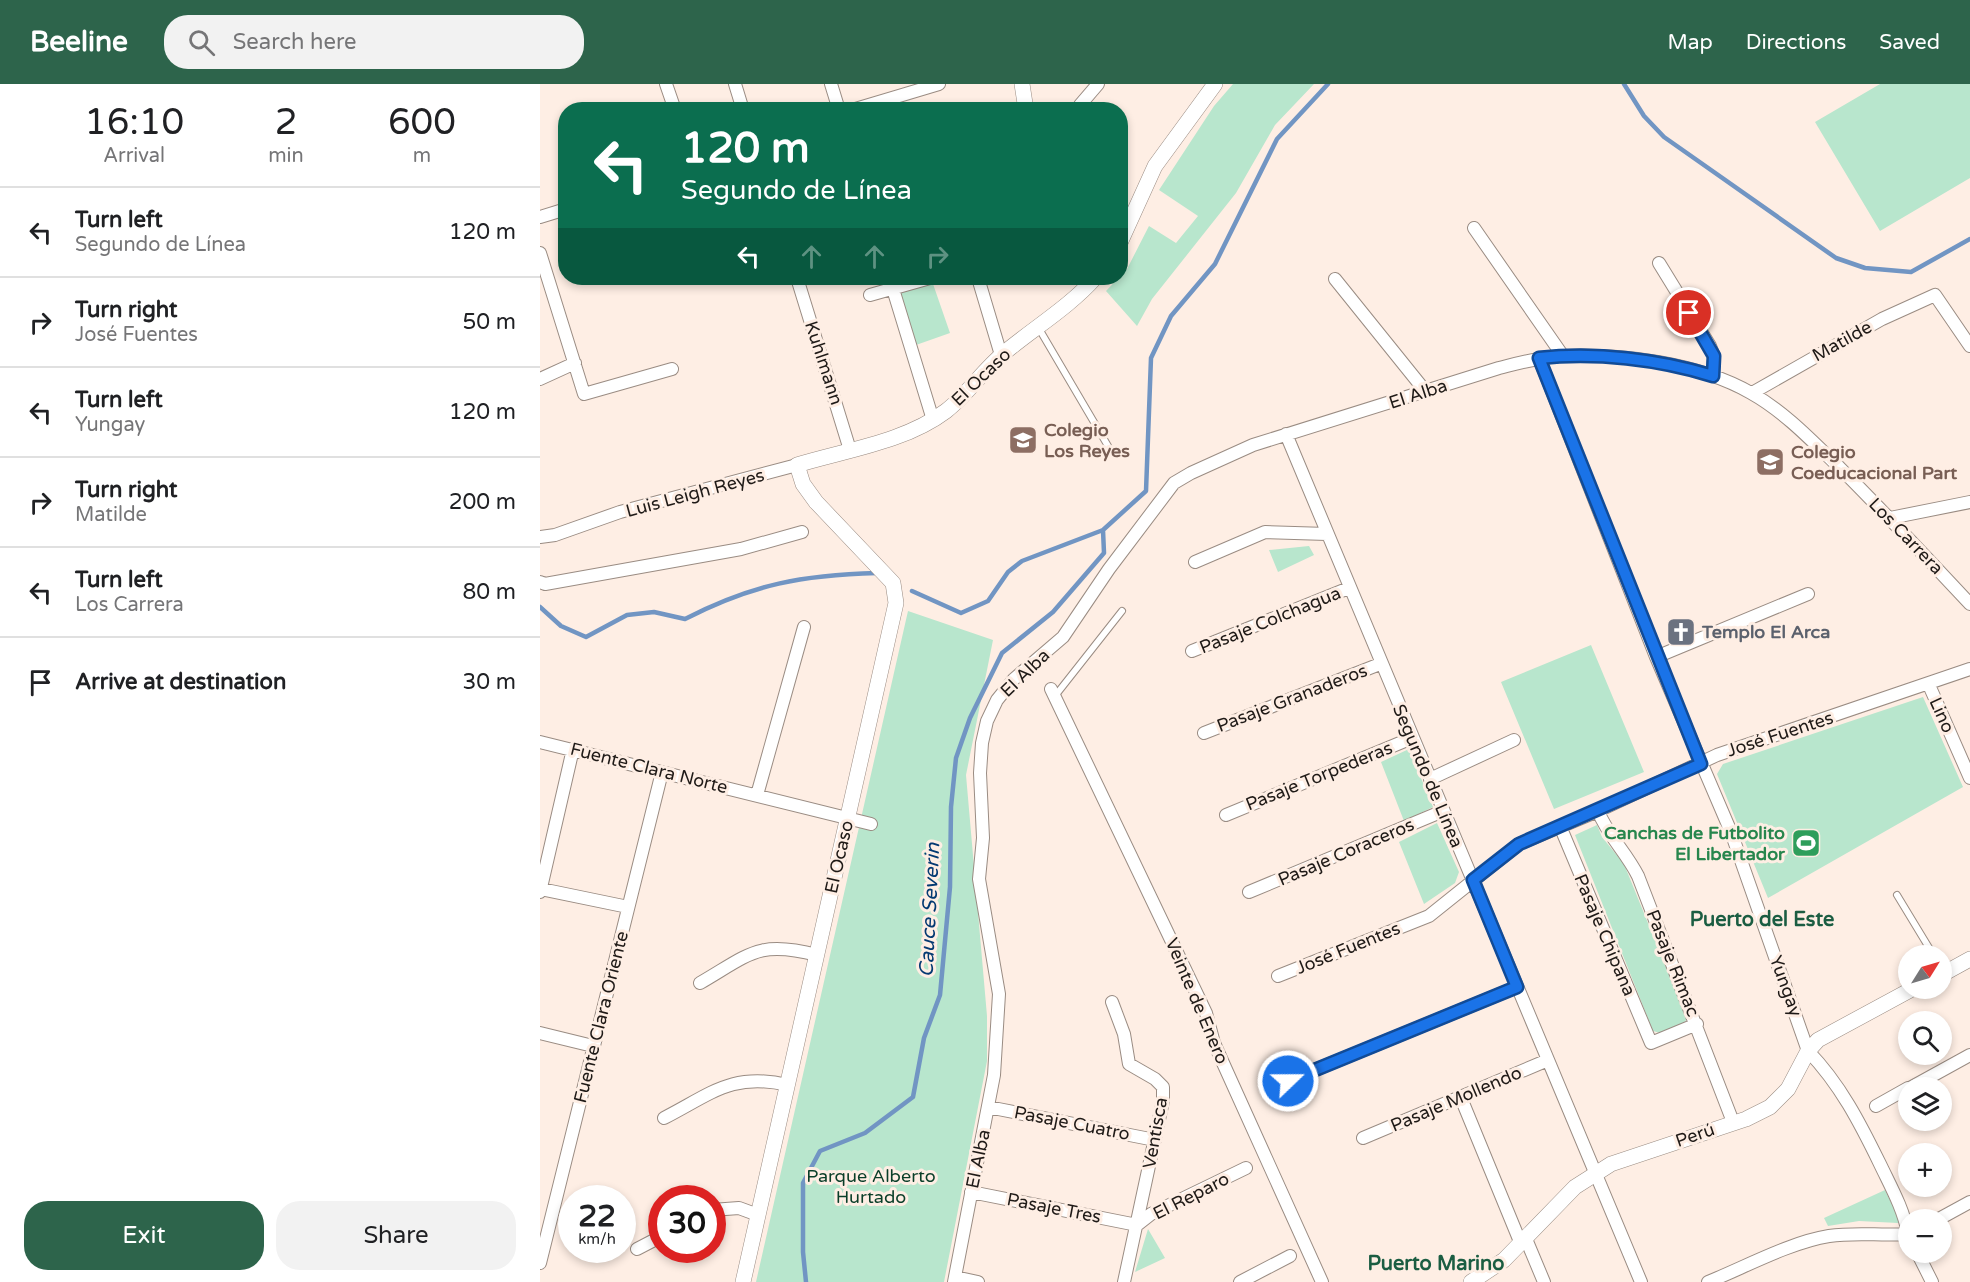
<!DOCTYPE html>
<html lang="en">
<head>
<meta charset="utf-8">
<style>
  :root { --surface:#fff; --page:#f2f2f2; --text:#202124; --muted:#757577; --line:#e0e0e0; --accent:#2d644b }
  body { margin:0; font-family:"Varela Round",sans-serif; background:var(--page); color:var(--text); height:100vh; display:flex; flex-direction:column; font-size:22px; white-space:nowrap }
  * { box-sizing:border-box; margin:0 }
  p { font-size:20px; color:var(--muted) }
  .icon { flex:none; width:33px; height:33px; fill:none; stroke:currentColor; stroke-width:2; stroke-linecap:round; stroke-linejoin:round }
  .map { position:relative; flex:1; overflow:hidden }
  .panel { display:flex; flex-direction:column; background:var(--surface); width:540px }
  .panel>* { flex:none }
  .top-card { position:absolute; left:18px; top:18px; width:570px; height:183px; border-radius:24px; box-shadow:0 3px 9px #0003; background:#0b6e4f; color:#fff; overflow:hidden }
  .needle { width:39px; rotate:53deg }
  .controls { position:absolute; left:1358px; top:861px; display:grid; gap:12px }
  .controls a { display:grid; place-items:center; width:54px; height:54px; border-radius:50%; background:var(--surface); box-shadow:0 3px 9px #0003; font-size:30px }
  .speed { position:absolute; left:18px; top:1101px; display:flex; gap:12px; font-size:30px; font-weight:700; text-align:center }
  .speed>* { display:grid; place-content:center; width:78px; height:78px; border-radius:50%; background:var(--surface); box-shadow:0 3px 9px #0003; line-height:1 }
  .speed small { font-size:15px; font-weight:400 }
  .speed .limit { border:9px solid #d22; background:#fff; color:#111 }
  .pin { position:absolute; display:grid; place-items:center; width:51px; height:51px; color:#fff; margin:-26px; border:3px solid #fff; border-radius:50%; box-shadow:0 2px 6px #0007 }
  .me { position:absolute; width:66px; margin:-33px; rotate:68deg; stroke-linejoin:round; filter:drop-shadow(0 0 4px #0008) }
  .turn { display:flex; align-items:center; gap:21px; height:126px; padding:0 24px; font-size:27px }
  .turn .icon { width:78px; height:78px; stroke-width:2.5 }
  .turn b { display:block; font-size:42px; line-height:51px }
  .lanes { display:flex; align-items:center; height:57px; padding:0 24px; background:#0003; justify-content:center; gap:30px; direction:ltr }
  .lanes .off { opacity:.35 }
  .eta { display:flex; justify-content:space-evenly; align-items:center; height:102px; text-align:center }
  .eta b { font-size:36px; font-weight:600; line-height:42px }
  .primary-button { display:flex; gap:12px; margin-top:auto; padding:12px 24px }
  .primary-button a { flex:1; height:69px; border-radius:24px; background:var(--accent); color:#fff; font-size:24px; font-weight:600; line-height:69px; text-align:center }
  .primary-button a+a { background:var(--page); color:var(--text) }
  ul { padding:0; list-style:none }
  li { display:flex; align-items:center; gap:18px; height:90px; padding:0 24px; border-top:2px solid var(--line) }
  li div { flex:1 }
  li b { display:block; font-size:22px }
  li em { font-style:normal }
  header { display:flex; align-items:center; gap:36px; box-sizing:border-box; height:84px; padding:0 30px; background:var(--accent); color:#fff }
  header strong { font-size:28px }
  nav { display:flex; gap:33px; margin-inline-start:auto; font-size:21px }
  .search { width:420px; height:54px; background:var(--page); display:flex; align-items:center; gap:15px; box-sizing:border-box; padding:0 21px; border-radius:24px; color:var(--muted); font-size:22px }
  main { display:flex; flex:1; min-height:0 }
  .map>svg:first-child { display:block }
</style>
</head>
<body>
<header>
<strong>Beeline</strong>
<div class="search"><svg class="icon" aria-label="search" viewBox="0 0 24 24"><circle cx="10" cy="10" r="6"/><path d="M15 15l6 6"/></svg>Search here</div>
<nav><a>Map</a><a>Directions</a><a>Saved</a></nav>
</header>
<main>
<section class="panel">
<div class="eta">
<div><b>16:10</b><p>Arrival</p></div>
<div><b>2</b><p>min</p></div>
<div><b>600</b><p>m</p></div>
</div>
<ul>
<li><svg class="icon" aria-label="left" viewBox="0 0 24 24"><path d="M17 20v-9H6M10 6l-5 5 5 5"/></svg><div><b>Turn left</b><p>Segundo de Línea</p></div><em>120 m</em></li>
<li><svg class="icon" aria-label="right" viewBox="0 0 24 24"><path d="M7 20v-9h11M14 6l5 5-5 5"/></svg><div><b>Turn right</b><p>José Fuentes</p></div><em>50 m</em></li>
<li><svg class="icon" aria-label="left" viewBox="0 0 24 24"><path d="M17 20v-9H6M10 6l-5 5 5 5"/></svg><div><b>Turn left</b><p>Yungay</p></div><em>120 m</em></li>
<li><svg class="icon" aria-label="right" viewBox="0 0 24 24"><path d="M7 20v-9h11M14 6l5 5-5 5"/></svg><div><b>Turn right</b><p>Matilde</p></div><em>200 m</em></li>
<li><svg class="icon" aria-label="left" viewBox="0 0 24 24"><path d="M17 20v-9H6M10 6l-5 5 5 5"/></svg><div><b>Turn left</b><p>Los Carrera</p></div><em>80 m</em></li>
<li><svg class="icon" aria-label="arrive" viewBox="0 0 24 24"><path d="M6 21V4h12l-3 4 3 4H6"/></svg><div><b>Arrive at destination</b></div><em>30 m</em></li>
</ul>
<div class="primary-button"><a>Exit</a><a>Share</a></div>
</section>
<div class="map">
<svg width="1430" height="1198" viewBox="0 0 1430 1198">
  <rect width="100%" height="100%" fill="#feeee4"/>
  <path fill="#b8e6cd" d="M693,0h81l-39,41 -39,68 -84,106 -15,27 -31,-35 21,-22 22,-43 27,17 22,-27 -39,-26 55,-84z
    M1340,0h90v94l-90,53 -65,-109z
    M392,197l18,52 -34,12 -17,-53z
    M769,462l5,9 -36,17 -9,-22z
    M368,527l85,29 -27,135 21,241v45l-43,221h-188z
    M1051,561l53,127 -90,37 -53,-127z
    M1383,613l40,90 -195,111 -51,-124 6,-10z
    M869,665l24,58 -29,14 -23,-59z
    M897,739l22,49 -4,11 -31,21 -25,-62z
    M1057,741l5,12 22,27 63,155 -5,6 -22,8 -7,-2 -78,-196z
    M1345,1106l13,27v6l-39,-2 -31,5 -4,-8z
    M608,1145l17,29 -30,14z"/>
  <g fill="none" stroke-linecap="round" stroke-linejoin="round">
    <path stroke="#7195c3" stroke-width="4.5" d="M1084,0l20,32 20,21 172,121 29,10 46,4 59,-33
      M372,507l49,22 27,-12 20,-29 14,-11 81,-31 43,-39 5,-133 20,-42 44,-52 62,-125 51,-55
      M0,523l21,19 25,11 41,-22 27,-3 31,7c68,-35 118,-44 192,-46
      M266,1198l-3,-30v-69l17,-32 45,-18 48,-36 11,-59 16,-43 10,-108 1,-80 5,-49 14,-40 32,-65 51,-41 51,-59 -1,-23"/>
    <g stroke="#9a8c83" stroke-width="8">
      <path id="service" d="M498,243l70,119
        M515,612l67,-85
        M1357,811l37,61"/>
    </g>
    <g stroke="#9a8c83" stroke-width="14">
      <path id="minor" d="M126,0l9,26
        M195,0l8,26
        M291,0l8,26
        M540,21l18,-21
        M312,26l87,-26
        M0,133l26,-8
        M934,144l89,128
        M0,169l44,141 88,-25
        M1119,179l51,83 4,10 -1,20
        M257,194l53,172
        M438,194l23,77
        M795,195l91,113
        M353,205l40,131
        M330,211l60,-17
        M999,274l117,299 75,175 77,219c32,33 52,72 72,113 11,23 23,44 28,69
        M0,295l35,-16
        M1212,309l130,-74 53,-24 35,51
        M746,350l355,848
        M1350,434l80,-16
        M0,453l15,-2 65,-23 177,-47
        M655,478l70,-30 62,2
        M0,498l5,2 196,-35 61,-17
        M652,567l157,-63
        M1116,573l152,-63
        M1389,601l41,93
        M511,605l155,324 8,30 108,239
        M664,649l176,-69
        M0,658l331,82
        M890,695l84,-39
        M217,711l47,-168
        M1058,727c10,25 28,41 40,65l95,246
        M686,731l186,-77
        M1020,742l91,217 46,-19
        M1,805l87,18
        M0,808l33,-143
        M709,808l194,-81
        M738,892l151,-60 90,-72 79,-33 119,-56 253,-86
        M160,899c50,-29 58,-43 117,-28
        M572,918l12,32 5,30 26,15 8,8v14l-39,181
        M0,949l53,13
        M748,997l229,-94
        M1370,1004l60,-33
        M921,1014l60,146
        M1336,1022l32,-18
        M448,1023l167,33
        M124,1034c47,-24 68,-46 124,-33
        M823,1054l185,-78
        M431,1108l166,33 14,-11 95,-46
        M172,1126l27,-2 19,7
        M1397,1136l33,-18
        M986,1155l18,43
        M97,1165l25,-13
        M1377,1168l15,30
        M0,1179l122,-491
        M415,1193l23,5
        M414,1198l40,-207 5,-81 -20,-115 4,-41 -3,-65 2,-30 5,-22 10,-21 17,-21 49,-42 46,-68 65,-86 17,-10 62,-28 246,-77c20,-5 41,-11 62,-12 60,-3 138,7 190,37 34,19 62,49 90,76 44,44 86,89 129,135
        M700,1198l50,-26
        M1168,1198c37,-15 83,-40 121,-46 27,-4 52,0 79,-2"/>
    </g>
    <g stroke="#9a8c83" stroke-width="16">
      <path id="tertiary" d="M482,0l4,26
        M580,159l35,-77 60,-82
        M1401,891l29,-16
        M203,1198l153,-679 -3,-20 -77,-81 -13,-18 -6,-19c49,-15 108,-23 149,-54 22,-17 37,-41 58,-58 30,-25 65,-46 91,-75
        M931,1198l33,-22 71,-73 22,-14 14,-9 135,-45 24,-12 18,-18 20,-38 10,-11 96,-52"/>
    </g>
    <use href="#service" stroke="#fff" stroke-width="6"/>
    <use href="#minor" stroke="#fff" stroke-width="12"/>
    <use href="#tertiary" stroke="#fff" stroke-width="15"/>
  </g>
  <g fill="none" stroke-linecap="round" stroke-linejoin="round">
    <g stroke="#114b97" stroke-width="15">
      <path id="route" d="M748,997l229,-94 -44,-107 46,-36 182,-80 -162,-406c57,-6 119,1 174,18l1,-20 -25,-43"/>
    </g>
    <use href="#route" stroke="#1a73e8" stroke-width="10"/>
  </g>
  <defs>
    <g id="school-square" transform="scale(1.5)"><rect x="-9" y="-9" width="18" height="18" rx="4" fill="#8d6e63" stroke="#feeee4"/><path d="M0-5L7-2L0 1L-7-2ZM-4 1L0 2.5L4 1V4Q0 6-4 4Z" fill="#fff"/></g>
    <g id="church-square" transform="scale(1.5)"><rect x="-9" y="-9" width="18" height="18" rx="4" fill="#6b7280" stroke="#feeee4"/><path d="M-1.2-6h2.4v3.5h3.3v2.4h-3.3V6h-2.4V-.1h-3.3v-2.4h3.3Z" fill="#fff"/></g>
    <g id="stadium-square" transform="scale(1.5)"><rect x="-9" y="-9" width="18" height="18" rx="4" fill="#2e9e5b" stroke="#feeee4"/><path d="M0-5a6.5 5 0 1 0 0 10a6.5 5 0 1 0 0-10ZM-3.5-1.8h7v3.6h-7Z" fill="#fff"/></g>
  </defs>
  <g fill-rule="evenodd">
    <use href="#school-square" x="483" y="356"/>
    <use href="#school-square" x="1230" y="378"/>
    <use href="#church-square" x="1141" y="548"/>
    <use href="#stadium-square" x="1266" y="759"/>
  </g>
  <g text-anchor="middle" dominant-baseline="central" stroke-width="6" stroke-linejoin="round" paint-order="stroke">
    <g font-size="18" fill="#1f1a17" stroke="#feeee4">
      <text transform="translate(1302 257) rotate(-29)">Matilde</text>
      <text transform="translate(284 279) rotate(72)">Kuhlmann</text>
      <text transform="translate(441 293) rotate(-44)">El Ocaso</text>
      <text transform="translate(878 310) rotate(-18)">El Alba</text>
      <text transform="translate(155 409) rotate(-15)">Luis Leigh Reyes</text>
      <text transform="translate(1366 452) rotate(46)">Los Carrera</text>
      <text transform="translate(730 536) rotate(-22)">Pasaje Colchagua</text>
      <text transform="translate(485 589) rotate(-44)">El Alba</text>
      <text transform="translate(752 614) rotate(-21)">Pasaje Granaderos</text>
      <text transform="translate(1402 631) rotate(66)">Lino</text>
      <text transform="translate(1240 650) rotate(-18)">José Fuentes</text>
      <text transform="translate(109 684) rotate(14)">Fuente Clara Norte</text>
      <text transform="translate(779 692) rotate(-22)">Pasaje Torpederas</text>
      <text transform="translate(888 692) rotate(67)">Segundo de Línea</text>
      <text transform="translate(806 768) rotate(-23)">Pasaje Coraceros</text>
      <text transform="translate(299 773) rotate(-77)">El Ocaso</text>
      <text transform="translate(1065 851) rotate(67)">Pasaje Chipana</text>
      <text transform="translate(808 864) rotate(-22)">José Fuentes</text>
      <text transform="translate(1133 879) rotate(68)">Pasaje Rimac</text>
      <text transform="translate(1246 902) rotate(70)">Yungay</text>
      <text transform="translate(657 917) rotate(67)">Veinte de Enero</text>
      <text transform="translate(61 933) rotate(-76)">Fuente Clara Oriente</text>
      <text transform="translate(916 1015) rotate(-23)">Pasaje Mollendo</text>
      <text transform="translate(532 1039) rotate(11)">Pasaje Cuatro</text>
      <text transform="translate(615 1049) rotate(-80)">Ventisca</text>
      <text transform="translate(1155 1051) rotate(-19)">Perú</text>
      <text transform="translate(438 1075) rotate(-78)">El Alba</text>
      <text transform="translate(651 1112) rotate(-27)">El Reparo</text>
      <text transform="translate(514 1124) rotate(11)">Pasaje Tres</text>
    </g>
    <g font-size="18" font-weight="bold" fill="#785e54" stroke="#feeee4" text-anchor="start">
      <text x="504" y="346">Colegio<tspan x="504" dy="21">Los Reyes</tspan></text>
      <text x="1251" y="368">Colegio<tspan x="1251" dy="21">Coeducacional Part</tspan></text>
    </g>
    <g font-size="18" font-weight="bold" fill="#5b616d" stroke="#feeee4" text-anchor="start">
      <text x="1162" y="548">Templo El Arca</text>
    </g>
    <g font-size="18" font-weight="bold" fill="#27864d" stroke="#feeee4" text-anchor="end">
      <text x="1245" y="749">Canchas de Futbolito<tspan x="1245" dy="21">El Libertador</tspan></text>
    </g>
    <g font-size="18" fill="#093e28" stroke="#feeee4">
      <text x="331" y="1092">Parque Alberto<tspan x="331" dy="21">Hurtado</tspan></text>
    </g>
    <g font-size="20" font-style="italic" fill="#043a72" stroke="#feeee4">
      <text transform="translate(390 826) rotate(-87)">Cauce Severin</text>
    </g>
    <g font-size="20" font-weight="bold" fill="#1b5d42" stroke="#feeee4">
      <text x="1222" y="836">Puerto del Este</text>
      <text x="896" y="1180">Puerto Marino</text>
    </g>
  </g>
</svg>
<div class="controls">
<a><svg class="needle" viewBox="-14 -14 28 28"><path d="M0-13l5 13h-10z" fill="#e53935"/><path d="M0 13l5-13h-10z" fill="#757577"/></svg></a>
<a><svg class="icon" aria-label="search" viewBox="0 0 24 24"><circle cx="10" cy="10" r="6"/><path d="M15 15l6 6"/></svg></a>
<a><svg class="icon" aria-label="layers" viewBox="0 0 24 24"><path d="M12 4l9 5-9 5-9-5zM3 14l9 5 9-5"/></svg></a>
<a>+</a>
<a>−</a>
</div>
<div class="speed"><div>22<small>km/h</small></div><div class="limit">30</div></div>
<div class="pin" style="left:1149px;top:229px;background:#d93025"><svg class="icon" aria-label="arrive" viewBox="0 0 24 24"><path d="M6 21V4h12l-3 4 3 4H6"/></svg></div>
<svg class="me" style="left:748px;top:997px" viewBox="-20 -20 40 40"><circle r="17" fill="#1a73e8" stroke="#fff" stroke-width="3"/><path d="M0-11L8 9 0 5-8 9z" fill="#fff"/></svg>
<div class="top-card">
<div class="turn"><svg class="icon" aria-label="left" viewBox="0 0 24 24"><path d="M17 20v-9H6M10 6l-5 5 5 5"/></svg><div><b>120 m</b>Segundo de Línea</div></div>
<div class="lanes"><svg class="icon" aria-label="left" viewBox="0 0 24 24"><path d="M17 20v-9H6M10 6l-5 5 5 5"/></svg><svg class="icon off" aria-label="ahead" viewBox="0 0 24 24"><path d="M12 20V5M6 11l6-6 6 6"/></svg><svg class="icon off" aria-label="ahead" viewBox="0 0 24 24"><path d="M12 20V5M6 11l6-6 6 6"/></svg><svg class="icon off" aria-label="right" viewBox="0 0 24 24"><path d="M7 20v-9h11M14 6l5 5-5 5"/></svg></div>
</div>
</div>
</main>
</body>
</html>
